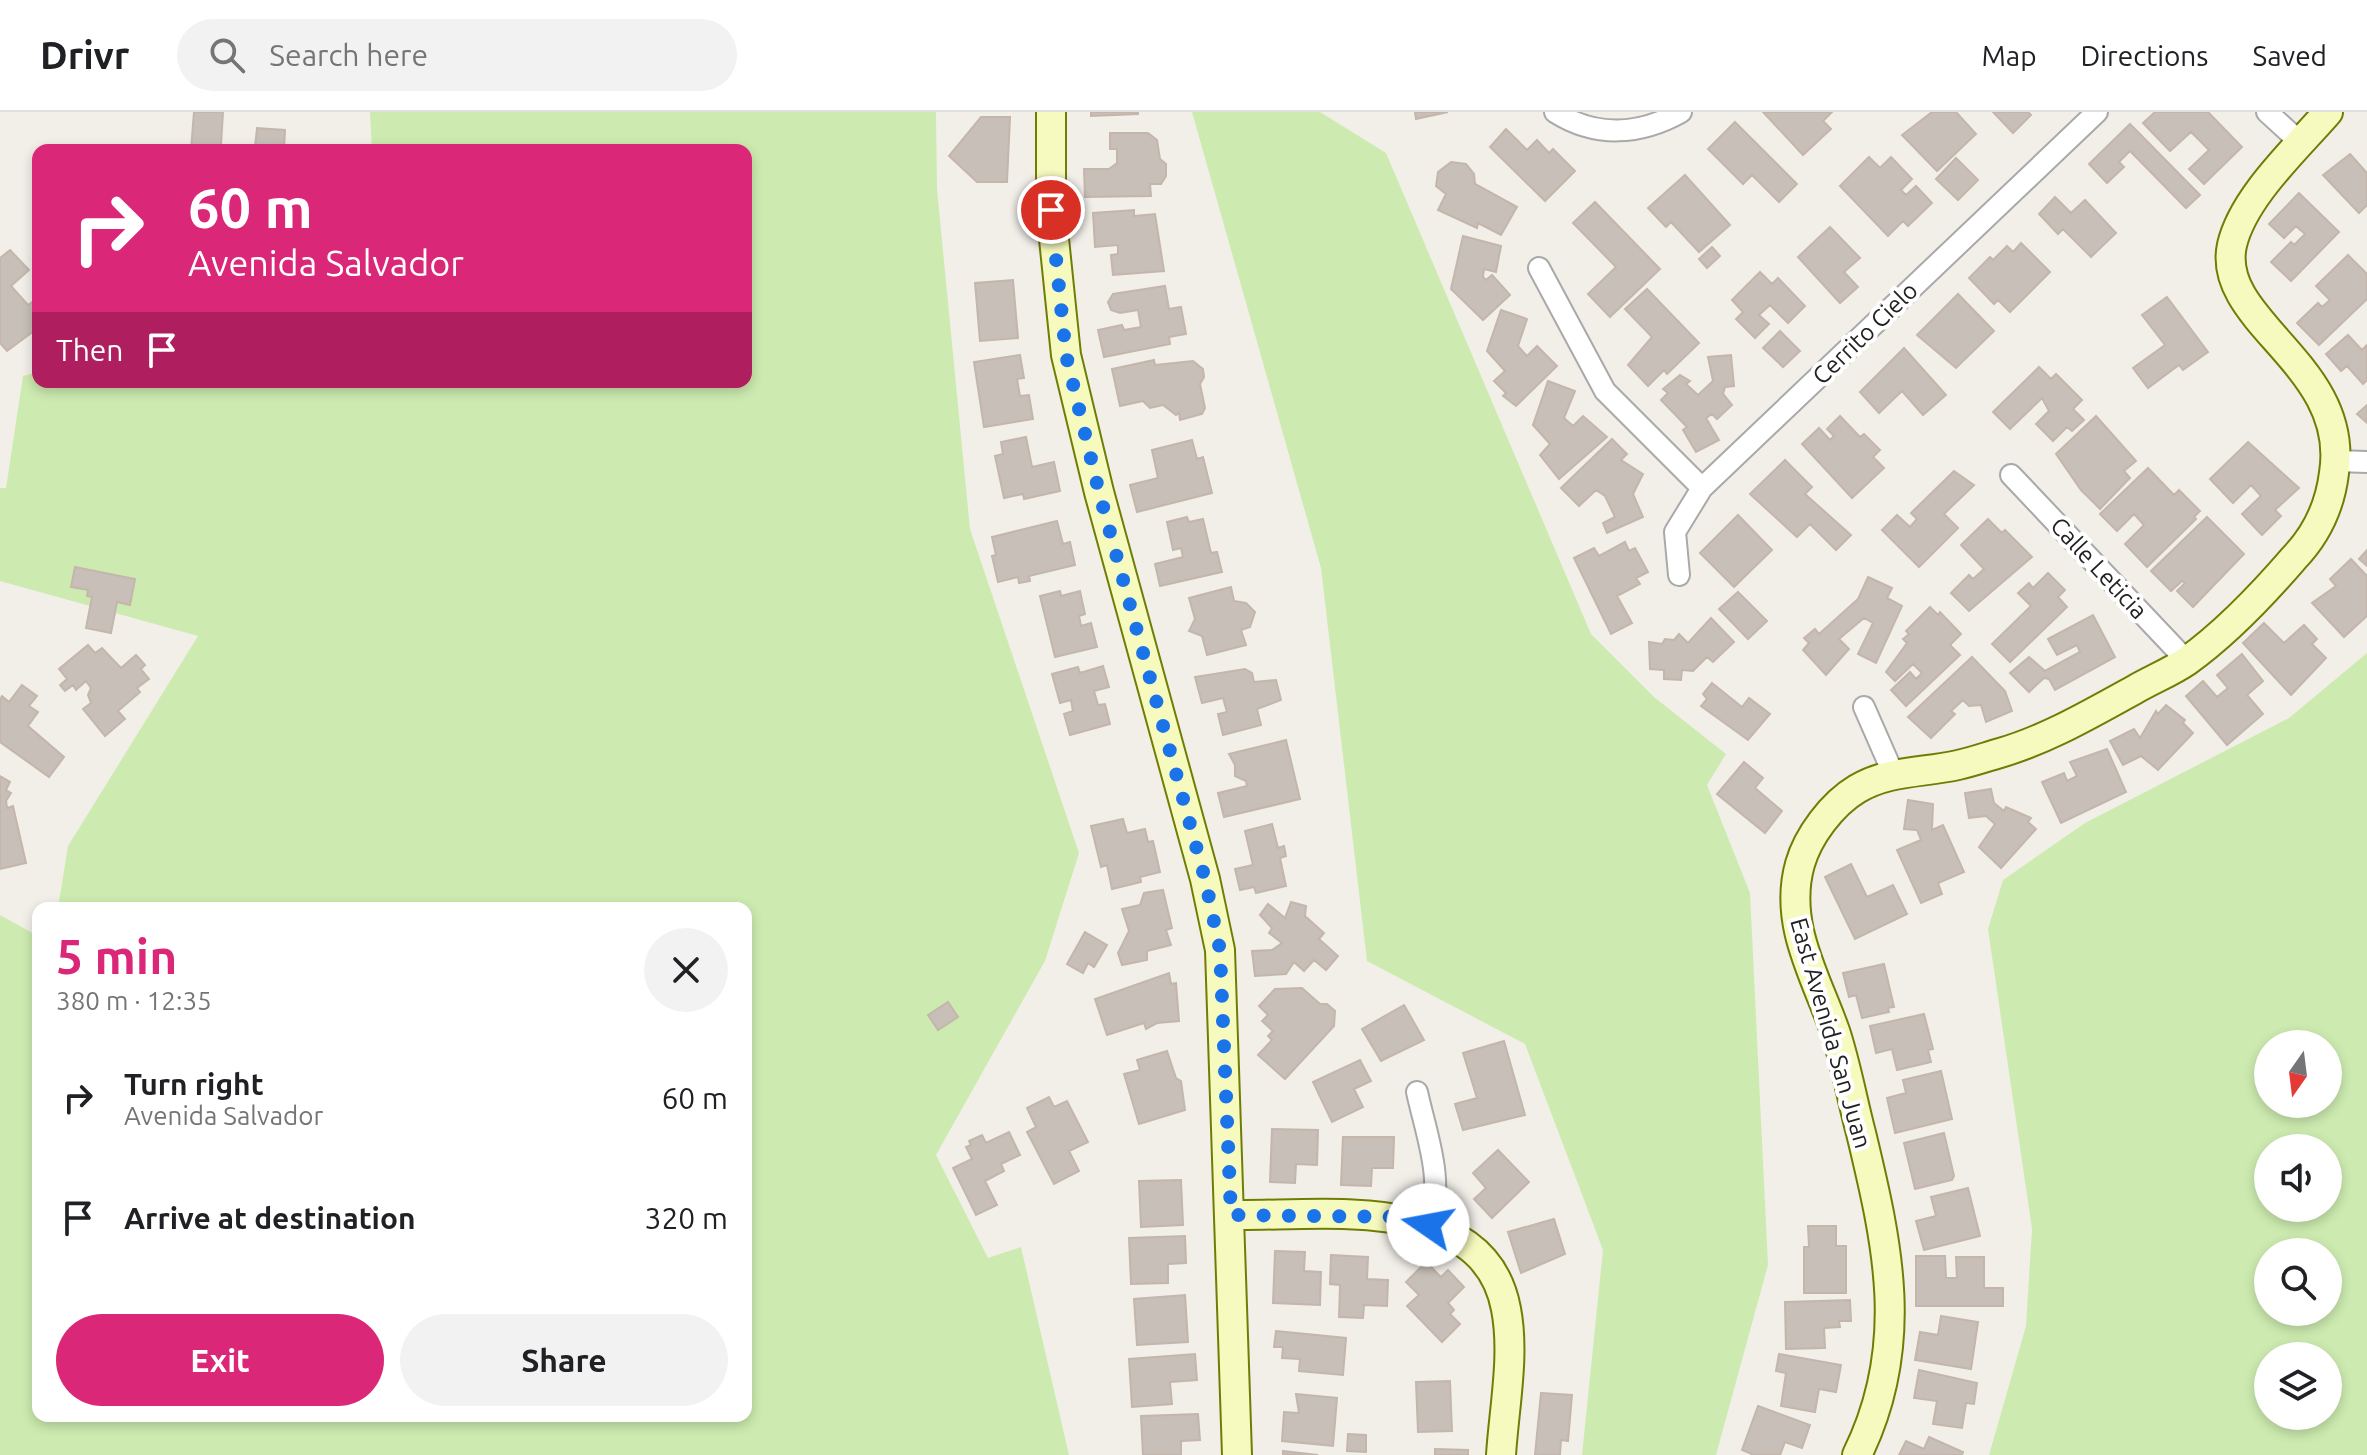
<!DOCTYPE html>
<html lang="en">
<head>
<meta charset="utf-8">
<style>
  :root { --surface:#fff; --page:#f2f2f2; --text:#202124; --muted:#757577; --line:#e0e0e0; --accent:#db2777 }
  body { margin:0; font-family:Ubuntu,sans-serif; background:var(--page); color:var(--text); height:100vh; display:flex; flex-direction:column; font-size:30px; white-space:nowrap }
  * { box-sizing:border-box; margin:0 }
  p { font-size:26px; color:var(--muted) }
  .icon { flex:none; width:44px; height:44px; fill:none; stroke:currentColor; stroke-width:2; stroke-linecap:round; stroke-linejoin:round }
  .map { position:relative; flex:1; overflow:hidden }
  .side { position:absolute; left:32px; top:790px; width:720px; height:520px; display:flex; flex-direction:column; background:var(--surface); border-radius:16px; box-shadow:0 4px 12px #0003 }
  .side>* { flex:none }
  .guide { position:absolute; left:32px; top:32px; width:720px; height:244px; border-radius:16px; box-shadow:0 4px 12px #0003; background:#db2777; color:#fff; overflow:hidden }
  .needle { width:52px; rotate:194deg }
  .tools { position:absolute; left:2254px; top:918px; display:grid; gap:16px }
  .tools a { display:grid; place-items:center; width:88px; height:88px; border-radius:50%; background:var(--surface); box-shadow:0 4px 12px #0003; font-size:40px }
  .pin { position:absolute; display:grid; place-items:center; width:68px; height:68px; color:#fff; margin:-34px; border:4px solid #fff; border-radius:50%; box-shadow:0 2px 8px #0007 }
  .me { position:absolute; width:88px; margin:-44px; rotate:282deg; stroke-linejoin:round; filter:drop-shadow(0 0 6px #0008) }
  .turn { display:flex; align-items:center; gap:28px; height:168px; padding:0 24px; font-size:36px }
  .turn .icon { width:104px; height:104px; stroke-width:2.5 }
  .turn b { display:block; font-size:56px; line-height:68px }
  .then { display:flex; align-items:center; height:76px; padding:0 24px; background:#0003; gap:16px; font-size:30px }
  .round { display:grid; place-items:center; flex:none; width:84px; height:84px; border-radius:42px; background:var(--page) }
  .summary { display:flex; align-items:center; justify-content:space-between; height:136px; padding:0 24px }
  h1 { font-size:48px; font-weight:600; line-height:60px; color:var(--accent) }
  .cta { display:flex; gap:16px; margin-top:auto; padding:16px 24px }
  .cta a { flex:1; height:92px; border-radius:48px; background:var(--accent); color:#fff; font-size:32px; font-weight:600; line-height:92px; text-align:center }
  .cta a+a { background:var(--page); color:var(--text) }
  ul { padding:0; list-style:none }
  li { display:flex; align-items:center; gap:24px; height:120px; padding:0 24px }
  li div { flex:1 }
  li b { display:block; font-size:30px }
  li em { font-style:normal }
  header { display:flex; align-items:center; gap:48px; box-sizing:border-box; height:112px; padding:0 40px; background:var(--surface); border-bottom:2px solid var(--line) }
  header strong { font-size:38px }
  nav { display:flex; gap:44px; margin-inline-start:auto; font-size:28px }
  .search { width:560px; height:72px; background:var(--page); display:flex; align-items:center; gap:20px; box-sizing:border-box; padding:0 28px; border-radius:44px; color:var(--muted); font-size:30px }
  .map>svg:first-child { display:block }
</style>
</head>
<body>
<header>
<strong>Drivr</strong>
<div class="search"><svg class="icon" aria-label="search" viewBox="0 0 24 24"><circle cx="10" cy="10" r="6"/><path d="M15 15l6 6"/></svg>Search here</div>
<nav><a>Map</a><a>Directions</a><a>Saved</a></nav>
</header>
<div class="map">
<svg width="2367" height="1343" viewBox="0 0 2367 1343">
  <rect width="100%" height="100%" fill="#f2efe9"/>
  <path fill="#cdebb0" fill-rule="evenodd" d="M370,0h566l1,77 33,340 109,324 -34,108 -109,194 52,103 33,-11 48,208h-1069v-540l38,21v480h708v-508h-688l10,-62 130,-210 -198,-55v-93h6l17,-112 15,-4v10h708v-232h-374z
    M1192,0h128l66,41 205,481 63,63 72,57 -19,31 43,108 18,372 -52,190h-134l21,-205 -78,-206 -158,-83 -46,-393z
    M2367,541v802h-378l37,-129 6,-97 -44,-300 15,-49 82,-57 204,-105zM2268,932h60v60h-60zM2268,1036h60v60h-60zM2268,1140h60v60h-60zM2268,1244h60v60h-60z"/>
  <path fill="#c7bfb8" stroke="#c4b6ab" stroke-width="2" d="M194,0h29l-2,33 34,2 2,-19 28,2 -1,20h-93z
    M1091,0h47v2l-47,2z
    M1415,0h33l-32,7z
    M1763,0h69l-9,9 8,8 -28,26z
    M1932,0h24l20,22 -39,37 -35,-36z
    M1993,0h35l3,3 -18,18z
    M2155,0h53l34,35 -38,37 -15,-15 20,-19 -18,-18 -21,19 -27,-28z
    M981,5h29l-3,65h-30l-28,-26z
    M1735,10l62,62 -18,18 -27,-27 -9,9 -35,-35z
    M2130,12l70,71 -14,13 -56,-57 -11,11 5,5 -17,16 -18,-19z
    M1506,17l21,21 10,-10 12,13 4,-4 22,22 -30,30 -55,-54z
    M1110,21h38l9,7 3,19 6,5v12l-5,8h-11l1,12 -66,1 -1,-28h25l8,-6v-14h-7z
    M2350,42l17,19v32l-8,8 -36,-38z
    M1869,45l11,11 11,-11 21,22 -11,11 5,5 10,-9 16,17 -24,23 -5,-5 -15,15 -48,-50z
    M1956,46l22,22 -20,20 -22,-21z
    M1451,50l15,2 8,10 1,10 42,23 -16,28 -23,-12 -1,5 -39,-18 8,-16 -10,-8 2,-14z
    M1685,63l45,50 -31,27 -28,-30 -5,5 -18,-19z
    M2299,81l40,39 -48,49 -20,-19 20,-20 3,3 11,-11 -9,-8 -12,12 -15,-14z
    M2055,85l16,16 14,-13 31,33 -25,24 -28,-28 -5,5 -19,-20z
    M1595,90l65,67 -50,48 -22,-23 28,-27 -43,-44z
    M1134,98v6l21,-2 9,57 -51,4 -2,-20 7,-1v-9l-23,2 -2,-34z
    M1830,115l30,31 -16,14 14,15 -18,16 -42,-46z
    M1463,124l38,10 -5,26 -12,-3 -1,8 3,3 6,-5 18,20 -27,25 -32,-31z
    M2021,131l29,29 -40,40 -12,-12 -4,4 -25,-26 21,-21 3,3 14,-14 6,6z
    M1712,135l8,9 -13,12 -8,-9z
    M10,138l19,20 -18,16 17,19 10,-7v30l-31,23 -7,-8v-85z
    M2348,143l19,19v25l-48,46 -22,-22 21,-20 4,4 8,-7 -14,-14z
    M1760,160l12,12 6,-6 27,28 -17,17 -18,-18 -11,10 10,9 -14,14 -19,-19 7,-7 -11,-12z
    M1013,168l5,58 -38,3 -5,-58z
    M1165,174l4,23 12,-2 5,27 -17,3 1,7 -66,13 -6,-27 24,-5 2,5 17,-3 -3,-17 -18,3 -9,-3 -3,-8 5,-8z
    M1647,177l52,54 -32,31 -3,-4 -16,16 -20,-21 24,-28 -27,-28z
    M1958,182l36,37 -38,37 -39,-33z
    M2167,185l41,55 -25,18 -4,-5 -31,23 -15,-20 32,-23 -23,-30z
    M1501,198l26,9 -9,27 9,10 10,-10 20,20 -41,40 -13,-10 3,-3 -12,-12 11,-10 -18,-20z
    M1780,219l20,20 -17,16 -20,-19z
    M2348,223l14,15 5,-5v35l-4,4 -16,-18 -6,5 -15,-17z
    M1904,236l42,47 -23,20 -21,-24 -23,22 -19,-21z
    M1020,243l4,23 -7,1 3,17 9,-1 4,24 -49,8 -10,-65z
    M1731,243l3,31 -9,1 -2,7 9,11 -15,14 -5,-5 -6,4 13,22 -23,12 -13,-22 4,-3 -26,-27 7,-7 -5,-4 17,-14 10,6 -4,3 12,11 15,-14 -5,-24z
    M1154,248l1,5 38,-4 10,8 1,8 -4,7 5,24 -3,6 -22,6 -1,-7 -3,2 -13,-10 -13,3 -7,-7 -23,5 -8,-37z
    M2039,255l12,12 5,-5 26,26 -9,9 11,11 -12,11 -5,-4 -14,14 -17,-17 13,-13 -7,-13 -32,31 -17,-17z
    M1548,269l27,10 -11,27 9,8 10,-10 24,21 -48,42 -19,-24 10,-11 -17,-19z
    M2367,293v18l-10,-9z
    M1840,304l20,21 4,-3 16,16 -7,7 11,11 -32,30 -50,-54 17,-16 11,12 4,-4 -7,-7z
    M2096,304l40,45 -12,10 6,7 -30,31 -19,-19 -25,-36z
    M1026,325l6,30 22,-5 6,29 -36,8 -1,-5 -19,4 -9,-42 8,-2 -2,-12z
    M1612,327l15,15 -6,6 22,14 -10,20 10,23 -36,16 -4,-10 12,-6 -10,-21 -9,-6 -17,16 -18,-18z
    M1192,328l5,19 6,-2 9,36 -75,19 -7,-27 28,-7 -6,-28z
    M2248,330l51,46 -24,22 6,6 -19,19 -20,-21 19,-18 -10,-11 -18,18 -23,-24z
    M1785,348l27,27 -7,7 46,41 -15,15 -26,-26 -13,13 -47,-43z
    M2148,356l26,27 5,-5 21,21 -6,6 2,2 -49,48 -22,-23 19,-19 -10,-11 -17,17 -17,-17z
    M1954,359l20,14 -30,29 14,14 -39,39 -37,-37 15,-15 13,12 7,-8 -6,-6z
    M1738,403l34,35 -38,37 -34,-34z
    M1187,405l2,5 14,-3 8,34 6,-1 5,20 -62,14 -5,-22 28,-7 -2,-9 -8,2 -6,-28z
    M2207,405l37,37 -51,53 -16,-16 8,-8 -3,-2 -11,10 -20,-20z
    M1988,407l14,14 3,-3 27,27 -63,54 -18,-18 18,-18 4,4 11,-10 -23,-24z
    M1057,409l6,23 7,-2 5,23 -46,11 1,5 -11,2 -1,-6 -20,5 -6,-26 4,-1 -4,-18z
    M1625,430l4,9 6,-3 13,24 -12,6 4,6 -23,12 15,27 -21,11 -37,-76 20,-10 5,8z
    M2367,438v16l-8,-7z
    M2351,447l16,17v40l-23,21 -32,-34 24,-17 -6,-7z
    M75,455l60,12 -5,26 -13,-3 -6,31 -25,-5 6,-31 -5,-1 1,-6 -17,-3z
    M2048,461l17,17 -7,7 9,10 -57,55 -18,-18 39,-38 -13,-13 11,-10 4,5z
    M1868,465l24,11 -5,10 15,8 -26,57 -18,-9 15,-31 -9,-5 -25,21 10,10 -23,26 -23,-25 6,-7 -5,-5 11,-9 4,5 39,-35z
    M1231,475l3,14 12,2 9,9 -5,15 -9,3 5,15 -39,10 -5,-19 -13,-5 6,-12 -6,-21z
    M1060,479l1,5 19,-5 5,23 -6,2 2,10 10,-3 6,24 -42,10 -15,-61z
    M1738,480l29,29 -19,18 -29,-30z
    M1930,495l8,8 2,-3 21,22 -11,11 10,10 -54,51 -15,-16 19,-18 6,7 6,-6 -9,-9 -18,17 -9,-9 21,-29 -4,-4 6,-5 -3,-3z
    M2093,503l22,42 -60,33 -6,-11 -5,-1 -15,14 -19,-19 19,-16 16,14 35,-19 -3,-7 -20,10 -9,-16z
    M1711,506l23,24 -21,20 -6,-5 -14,14 -11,-1 -1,10 -17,-1v-9l-14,-1 -1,-27 13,2 3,-5 9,1 5,-6 9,9z
    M2264,511l20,20 20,-18 13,14 -5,5 14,14 -35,37 -48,-52z
    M88,533l7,8 7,-5 19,20 15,-13 9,10 -4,4 8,10 -12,9 3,4 -22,19 7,8 -20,17 -22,-27 8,-6 -3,-8 3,-7 -5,-7 -10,9 -3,-5 -8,6 -5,-6 7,-6 -8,-10z
    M2242,542l21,27 -16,14 16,19 -36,31 -41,-49 17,-15 14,16 11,-9 -11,-13z
    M1972,545l33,34 7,20 -26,11 -5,-17 -12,1 -6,-6 -12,11 4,3 -24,24 -23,-21z
    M1103,554l6,21 -15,4 4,14 7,-1 5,20 -40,11 -6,-21 9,-3 -2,-11 -11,3 -8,-29 26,-7 2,6z
    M1245,557l7,4 2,9 22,-2 5,20 -24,9 4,16 -38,10 -5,-21 9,-2 -4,-14 -21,5 -7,-26z
    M1712,571l30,24 7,-9 21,16 -22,26 -47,-34 6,-7 -4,-5z
    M22,573l15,11 -8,10 9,6 -10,14 36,31 -15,20 -49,-35v-42l2,-4 7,6z
    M2166,593l19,15 -2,3 10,10 -35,37 -17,-14 -18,9 -13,-24 24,-12 6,9 16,-27 2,3z
    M1286,628l14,59 -76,18 -6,-24 29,-7 -1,-5 -11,-5v-11l-6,-11z
    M2107,637l19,43 -65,31 -19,-41 22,-9 3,8 10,-5 -7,-14z
    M1744,650l19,16 -8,10 27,23 -17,22 -48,-39z
    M0,664l10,6 -4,8 5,3 -5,8 1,7 6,-2 13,57 -26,6z
    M1991,677l3,14 10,8 2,-4 25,11 -3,4 8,7 -35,39 -22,-21 16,-23 -9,-8 -17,2 -4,-25z
    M1908,688l25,4 -1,26 11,-5 21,47 -26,11 4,11 -21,9 -24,-53 24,-10 -4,-10 -13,-1z
    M1123,707l4,14 18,-4 3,13 5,-1 7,31 -20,5 1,5 -29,7 -5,-24 -6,2 -10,-41z
    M1272,712l6,24 6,-2 2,10 -6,2 6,28 -30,7 -2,-6 -14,3 -5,-21 18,-4 -8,-34z
    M1851,752l16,33 26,-12 14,29 -52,25 -30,-62z
    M1163,778l9,38 -6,2 5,15 -24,6v9l-25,5 -4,-12 11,-22 -7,-22 18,-4 4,-12z
    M1291,790l15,4 -1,10 19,17 -5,6 19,17 -12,14 -12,-10 -10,11 -10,-9 -8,12 -31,2 -3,-25 20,-1 10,-7 -13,-10 3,-5 -12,-13 8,-11 17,14z
    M1085,820l22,13 -13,22 -6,-4 -5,10 -16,-9z
    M1884,852l10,43 -6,1 1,4 -27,6 -6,-23 -7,2 -6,-24z
    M1169,861l2,11 5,-1 3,38 -22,2 -11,6 -2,-6 -37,12 -12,-36z
    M1302,876l18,16h7l8,7 -1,15 -49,53 -27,-24 14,-15 -4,-4 5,-5 -11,-10 6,-6 -9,-9 16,-17z
    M948,890l10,15 -20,13 -10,-15z
    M1404,893l20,35 -43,21 -19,-32z
    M1924,902l9,35 -5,1 3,12 -34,8 -5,-21 -16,4 -6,-27z
    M1504,929l21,74 -62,15 -8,-26 22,-6 -14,-45z
    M1167,939l9,27 5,3 4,29 -46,14 -15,-50 16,-4 -3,-10z
    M1360,948l11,21 -17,8 9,18 -31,15 -19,-40z
    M1941,959l11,48 -57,14 -8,-35 19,-5 -3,-13z
    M1049,985l5,10 13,-6 21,41 -19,9 10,20 -25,13 -27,-52 9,-5 -9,-19z
    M1272,1017l46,1 -1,35 -21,-1 -1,19 -25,-1z
    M1009,1020l11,23 -19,9 3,7 -19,10 12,24 -21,10 -23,-47 19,-9 -6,-12 5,-2 -2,-4 13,-6 4,8z
    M1944,1021l10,43 -2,4 -37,9 -11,-46z
    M1343,1025h51l-1,31h-21l-1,18 -30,-1z
    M1498,1038l31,32 -37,36 -18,-19 12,-11 -13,-15z
    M1181,1068l2,45 -42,2 -2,-46z
    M1968,1076l12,48 -56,14 -8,-29 20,-5 -5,-19z
    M1554,1107l11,35 -44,19 -13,-41z
    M1808,1114h28v20h10v47h-42v-46h5z
    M1185,1124l1,27 -18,1v19l-37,1 -2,-46z
    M1275,1139l30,1 -1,19 17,1 -1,33 -47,-2z
    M1331,1143l37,2 -1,22 21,1 -1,26 -23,-1 -1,13 -24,-1 1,-32 -10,-1z
    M1916,1144h29l1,22h11l-1,-21h28v31h19v18h-87z
    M1426,1150l15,15 7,-7 16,17 -16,16 6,7 -4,4 10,10 -18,18 -35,-36 12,-11 -13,-13z
    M1185,1183l3,47 -51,3 -3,-46z
    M1850,1188l1,21h-12l1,6 -16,1 1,20 -39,1 -1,-47z
    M1941,1204l37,6 -7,47 -56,-9 5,-28 18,3z
    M1276,1219l70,7 -3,37 -44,-4 1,-12 -18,-1 1,-11h-9z
    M1195,1242l2,26 -27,2 2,22 -40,3 -3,-48z
    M1779,1242l62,11 -5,27 -17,-3 -4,23 -34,-6 5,-33 -10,-2z
    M1919,1258l58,13 -3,21 -8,-1 -4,25 -29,-4 4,-23 -23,-3z
    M1450,1269l2,50 -34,1 -2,-50z
    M1541,1281l31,2 -4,46 -7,-1 -1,15h-25z
    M1296,1282l41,4 -4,48 -51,-5 2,-29 15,1z
    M1758,1294l52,19 -8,23 -17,-6 -5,13h-26l-12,-5z
    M1198,1302l2,26 -19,1v14h-38l-2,-39z
    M1348,1322l18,1v17l-19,-1z
    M1929,1325l34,15 -1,3h-63l7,-14 18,8z
    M1435,1337l33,1v5h-33z
    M1283,1339l35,4h-35z"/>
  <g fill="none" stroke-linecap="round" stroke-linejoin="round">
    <g stroke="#a9a9a9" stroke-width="24">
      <path id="street" d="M1555,0c41,26 85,23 126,0
        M2267,0l34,31
        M1539,156l66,123 97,97
        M2336,349l31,1
        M2011,363l176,186
        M1679,463l-4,-43 27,-44 395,-376
        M1864,595l29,66
        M1417,980c9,42 29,92 11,133"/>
    </g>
    <g stroke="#707d05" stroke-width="32">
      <path id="secondary" d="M1051,0v98l15,145 33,137 106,387 15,71 17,505
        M1231,1103c87,2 253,-25 275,94 9,46 -2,99 -5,146
        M1857,1343c54,-109 31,-210 4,-322 -9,-34 -15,-69 -26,-102 -19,-54 -52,-107 -35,-167 8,-28 32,-60 57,-75 32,-19 66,-16 101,-24 14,-3 28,-8 42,-12 48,-14 90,-39 134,-63 17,-10 37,-18 53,-29 39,-28 76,-67 107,-103 23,-24 36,-52 40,-85 17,-108 -119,-151 -102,-228 11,-48 65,-97 96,-133"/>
    </g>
    <use href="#street" stroke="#fff" stroke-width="20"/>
    <use href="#secondary" stroke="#f7fabf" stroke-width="28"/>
  </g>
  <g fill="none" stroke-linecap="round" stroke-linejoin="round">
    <path stroke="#1a73e8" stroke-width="14" stroke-dasharray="0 25.2" d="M1051,98l15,145 33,137 106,387 15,71 11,265 170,2 27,8"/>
  </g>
  <g text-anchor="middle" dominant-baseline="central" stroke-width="8" stroke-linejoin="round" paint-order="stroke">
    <g font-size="24" fill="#222" stroke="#fff">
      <text transform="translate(1865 221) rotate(-44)">Cerrito Cielo</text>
      <text transform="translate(2099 456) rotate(47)">Calle Leticia</text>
      <text transform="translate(1831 921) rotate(74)">East Avenida San Juan</text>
    </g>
  </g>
</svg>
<div class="tools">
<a><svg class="needle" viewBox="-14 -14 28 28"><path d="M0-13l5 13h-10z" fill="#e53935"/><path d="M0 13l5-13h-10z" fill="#757577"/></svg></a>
<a><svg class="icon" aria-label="sound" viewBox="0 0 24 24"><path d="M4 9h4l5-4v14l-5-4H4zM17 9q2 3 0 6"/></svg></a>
<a><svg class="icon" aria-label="search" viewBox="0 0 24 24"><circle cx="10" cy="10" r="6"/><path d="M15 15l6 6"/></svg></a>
<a><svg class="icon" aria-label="layers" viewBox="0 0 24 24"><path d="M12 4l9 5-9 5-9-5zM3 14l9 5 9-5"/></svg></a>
</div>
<div class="pin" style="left:1051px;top:98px;background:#d93025"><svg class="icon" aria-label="arrive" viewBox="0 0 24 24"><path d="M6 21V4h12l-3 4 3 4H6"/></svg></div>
<svg class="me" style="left:1428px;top:1113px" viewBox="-20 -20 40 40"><circle r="19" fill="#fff"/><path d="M0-13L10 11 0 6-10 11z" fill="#1a73e8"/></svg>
<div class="guide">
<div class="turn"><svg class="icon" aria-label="right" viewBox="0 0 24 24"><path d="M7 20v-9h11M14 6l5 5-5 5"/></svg><div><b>60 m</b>Avenida Salvador</div></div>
<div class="then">Then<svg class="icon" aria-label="arrive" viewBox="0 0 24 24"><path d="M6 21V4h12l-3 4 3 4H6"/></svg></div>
</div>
<section class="side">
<div class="summary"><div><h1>5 min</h1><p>380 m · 12:35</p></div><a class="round"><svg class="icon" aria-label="close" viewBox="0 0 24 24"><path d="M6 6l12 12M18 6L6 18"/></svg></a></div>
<ul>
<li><svg class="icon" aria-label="right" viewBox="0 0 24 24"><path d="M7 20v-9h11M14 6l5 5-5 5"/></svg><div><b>Turn right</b><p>Avenida Salvador</p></div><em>60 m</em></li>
<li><svg class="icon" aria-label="arrive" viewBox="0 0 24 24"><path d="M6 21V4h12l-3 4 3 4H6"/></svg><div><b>Arrive at destination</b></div><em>320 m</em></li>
</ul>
<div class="cta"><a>Exit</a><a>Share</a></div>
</section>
</div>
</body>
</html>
